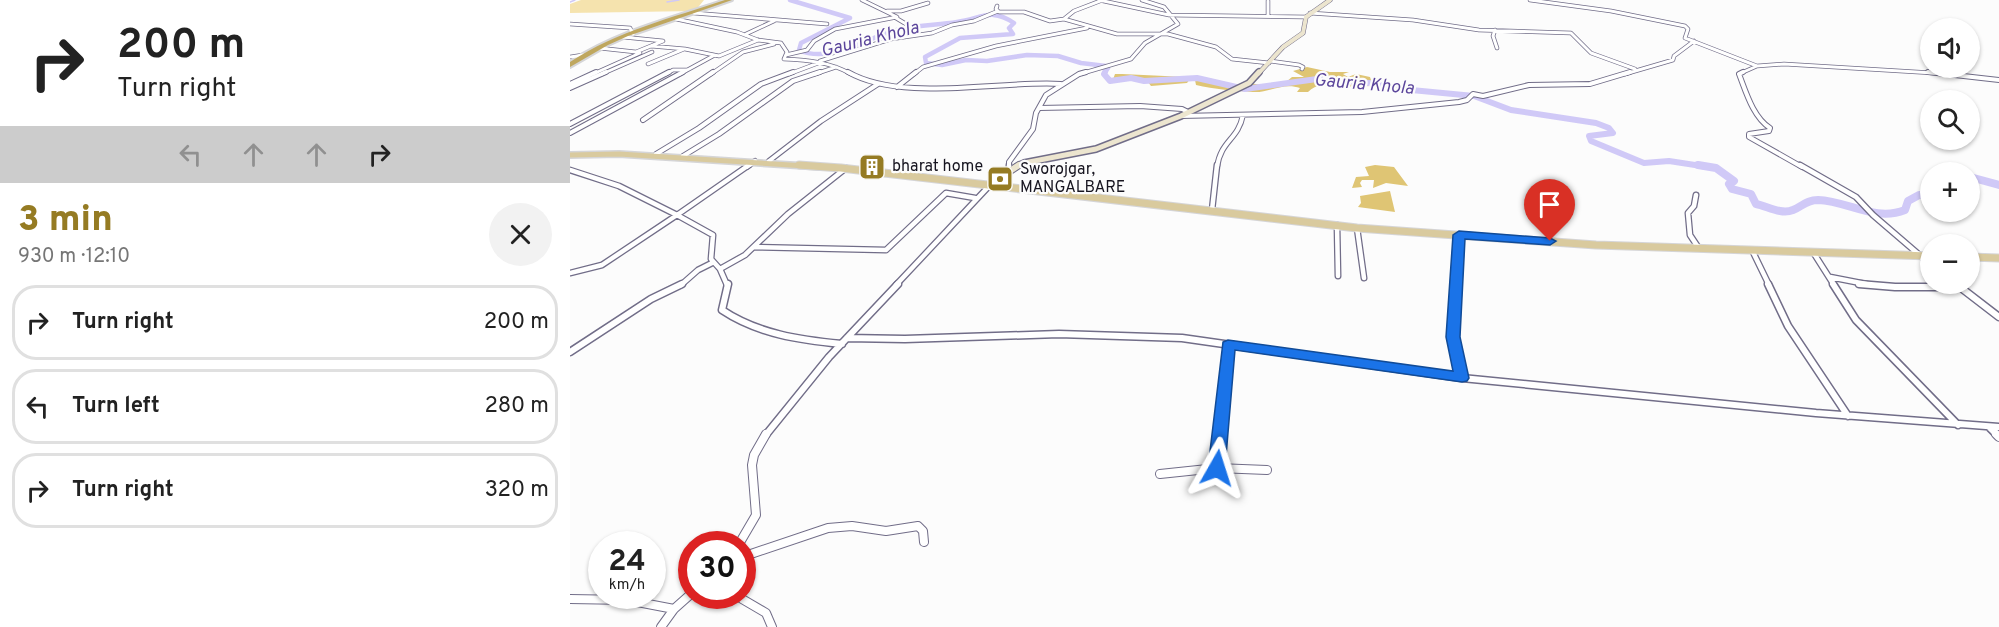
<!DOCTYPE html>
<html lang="en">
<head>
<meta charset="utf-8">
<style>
  :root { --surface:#fff; --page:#f2f2f2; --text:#222; --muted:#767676; --line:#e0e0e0; --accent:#957b23 }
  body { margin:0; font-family:Overpass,sans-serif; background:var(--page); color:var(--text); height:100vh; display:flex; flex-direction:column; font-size:22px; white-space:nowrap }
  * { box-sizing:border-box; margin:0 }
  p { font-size:20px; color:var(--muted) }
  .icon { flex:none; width:33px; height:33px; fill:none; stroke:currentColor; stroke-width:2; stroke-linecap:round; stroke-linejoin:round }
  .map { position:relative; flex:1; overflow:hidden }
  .sheet { display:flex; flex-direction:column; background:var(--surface); width:570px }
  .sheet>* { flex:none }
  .top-card { background:#fff; color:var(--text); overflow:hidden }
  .buttons { position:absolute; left:1350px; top:18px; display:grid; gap:12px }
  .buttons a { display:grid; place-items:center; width:60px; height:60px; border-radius:50%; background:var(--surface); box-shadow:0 2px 4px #0004; font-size:30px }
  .speed { position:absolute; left:18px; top:531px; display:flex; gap:12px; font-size:30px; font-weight:700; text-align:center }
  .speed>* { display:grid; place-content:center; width:78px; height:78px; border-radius:50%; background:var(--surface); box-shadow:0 2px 4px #0004; line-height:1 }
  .speed small { font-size:15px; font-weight:400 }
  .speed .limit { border:9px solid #d22; background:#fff; color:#111 }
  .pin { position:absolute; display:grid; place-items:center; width:51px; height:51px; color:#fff; margin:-62px -26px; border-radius:50% 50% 50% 0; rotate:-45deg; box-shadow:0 0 6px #0007 }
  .pin .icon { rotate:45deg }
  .me { position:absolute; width:66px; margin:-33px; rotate:6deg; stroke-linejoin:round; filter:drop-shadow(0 0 4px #0008) }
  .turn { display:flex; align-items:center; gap:21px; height:126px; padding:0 18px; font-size:27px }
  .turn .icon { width:78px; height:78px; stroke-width:2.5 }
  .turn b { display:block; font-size:42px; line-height:51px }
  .lanes { display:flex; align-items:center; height:57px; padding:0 18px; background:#0003; justify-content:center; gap:30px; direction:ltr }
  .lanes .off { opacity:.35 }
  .round { display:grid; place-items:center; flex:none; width:63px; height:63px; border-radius:32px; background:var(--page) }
  .head { display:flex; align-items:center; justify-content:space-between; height:102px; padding:0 18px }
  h1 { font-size:36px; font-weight:800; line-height:45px; color:var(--accent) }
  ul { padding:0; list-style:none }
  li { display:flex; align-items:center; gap:18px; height:75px; margin:0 12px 9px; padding:0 6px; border:3px solid var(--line); border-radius:24px }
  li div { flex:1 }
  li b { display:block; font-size:22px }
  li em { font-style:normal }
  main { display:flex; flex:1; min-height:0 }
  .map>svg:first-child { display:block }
</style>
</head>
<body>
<main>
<section class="sheet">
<div class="top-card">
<div class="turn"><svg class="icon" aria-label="right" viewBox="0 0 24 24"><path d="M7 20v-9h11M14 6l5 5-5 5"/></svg><div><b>200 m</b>Turn right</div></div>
<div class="lanes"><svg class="icon off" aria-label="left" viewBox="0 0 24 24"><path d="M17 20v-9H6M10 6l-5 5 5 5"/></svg><svg class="icon off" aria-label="ahead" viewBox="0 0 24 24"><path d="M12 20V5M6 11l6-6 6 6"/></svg><svg class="icon off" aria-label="ahead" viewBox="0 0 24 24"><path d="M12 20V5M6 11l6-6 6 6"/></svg><svg class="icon" aria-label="right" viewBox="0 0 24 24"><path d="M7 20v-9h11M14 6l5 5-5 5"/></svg></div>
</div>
<div class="head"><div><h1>3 min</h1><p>930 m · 12:10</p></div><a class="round"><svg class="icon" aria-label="close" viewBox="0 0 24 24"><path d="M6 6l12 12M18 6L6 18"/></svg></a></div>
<ul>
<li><svg class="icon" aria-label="right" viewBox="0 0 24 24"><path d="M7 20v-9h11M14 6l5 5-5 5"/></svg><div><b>Turn right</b></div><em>200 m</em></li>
<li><svg class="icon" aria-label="left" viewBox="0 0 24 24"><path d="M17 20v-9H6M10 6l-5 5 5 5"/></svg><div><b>Turn left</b></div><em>280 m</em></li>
<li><svg class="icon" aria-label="right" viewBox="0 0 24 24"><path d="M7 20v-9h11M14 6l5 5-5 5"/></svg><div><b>Turn right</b></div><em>320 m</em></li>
</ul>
</section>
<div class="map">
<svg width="1429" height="627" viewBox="0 0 1429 627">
  <rect width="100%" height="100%" fill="#fcfcfc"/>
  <path fill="#f5e3ae" d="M11,0h123l-9,11 -125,2v-9z"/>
  <path fill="#dfc574" d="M737,67l23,5h19l-6,2 5,3 8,-3 14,3 3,9 -45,1c-7,-3 -14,-1 -20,5h-11l3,-4c-17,-6 -31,5 -47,4 -18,-1 -39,-3 -57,-7l-1,-5 -5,-1 -3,4 -36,3 -3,-4 -16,-3 -20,3 3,-8h7l86,4 34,8 7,-3 13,2 24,-3 6,-5h12l-11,-6z
    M805,165l19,2 14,19 -22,-3 -13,5 1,-8h-12l-2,3 2,4 -10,1 4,-11 13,-1 -4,-9z
    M820,191l5,21 -37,-5 3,-4 -1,-7z"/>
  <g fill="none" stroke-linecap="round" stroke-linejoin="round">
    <path stroke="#d0c9f7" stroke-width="1.5" d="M0,2l5,-2
      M97,2l12,-2"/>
    <path stroke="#d0c9f7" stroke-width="4.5" d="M220,0l60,18 -49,25 -2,7c32,15 71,-15 102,-21 19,-4 38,-4 56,-7 24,-3 34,-15 57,1l-5,5 4,6 -53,4 -35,19 1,6 16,2 24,-5 21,1 40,-6 31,1 23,7 25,3 2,2 -4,6"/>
    <path stroke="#d0c9f7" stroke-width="6" d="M535,72l-1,2 6,7 21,-3 13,3 53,-3 48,11 72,-10 52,4 32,6 73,7 37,14 85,13 13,5 4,5 -24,3 2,5 53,22 25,-2 39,6"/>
    <path stroke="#d0c9f7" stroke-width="8" d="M1128,165l18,3 18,13 -5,3 3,5 19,5 5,10c11,2 25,11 37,6 10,-4 13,-10 25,-10 30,1 57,22 87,10l3,-9 11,-6h11
      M1400,177l29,8"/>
    <g stroke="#716d88" stroke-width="4.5">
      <path id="street-far4" d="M529,0l70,15 137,2
        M960,0l81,11 74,15 3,3 -3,9 72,28
        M530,1l-26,10 -10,8 53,15h51l48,13 16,12 37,4
        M698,1v15
        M427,6l-1,3 3,3h25l26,9 14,-2
        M317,11h14l27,-8
        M124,13l133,11
        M740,13l103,7 66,10 92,3 20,20 44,16
        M326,18l10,6
        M106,19l61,13 21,8 23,3 6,9 -3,7c24,1 46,3 67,15
        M0,24l60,4 3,6
        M925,30l-2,6 4,12
        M176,34l28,-13
        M81,46l34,3 34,7 39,-16
        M29,48l37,4 27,-11 -40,-4
        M216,55l21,-5 7,-9 21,-12 62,-12 -35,-17
        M0,57l13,-2
        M250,61l71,-22 41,-6 20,-8 22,-4 24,-10
        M700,61l29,4 4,2 -1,2
        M78,64l36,-15
        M23,74l47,-21
        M32,74l50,-22
        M96,74l7,-4h14
        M110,74l33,-18
        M141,74l32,-22 31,-8
        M219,74l32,-12
        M245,74l21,-7
        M344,74l9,-7 73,-21 91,-18
        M510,74l51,-15 14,-16 33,-19 -14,-17 -22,-7
        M1055,74l48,-14 1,-4 20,-15
        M1169,74l18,-8 27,-2 166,10"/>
    </g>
    <g stroke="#716d88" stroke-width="6">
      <path id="street-far3" d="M278,72c54,31 151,8 213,12
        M1173,72l-4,2c7,18 14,43 31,54l-1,3 -20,3v3l53,30
        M1358,72l71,8
        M0,84l26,-12
        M327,87l19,-15
        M0,88l36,-16
        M469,108l101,-2 42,3 6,3
        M611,116l181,-4 97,-10 8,-2 6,-6 10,2 46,-11 61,-1 40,-12
        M73,120l70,-48
        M0,124l99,-52
        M0,133l113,-61
        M86,154l43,-26 62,-44 32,-12
        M113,156l36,-22 74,-53 27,-9
        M199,161l52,-40 57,-37
        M177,167l8,-6
        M439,167v-5l24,-33 3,-16 10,-18 33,-21 7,-2
        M647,167c4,-27 21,-27 26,-52"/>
    </g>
    <g stroke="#716d88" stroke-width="7">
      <path id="street-far2" d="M439,165v5
        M1230,165l56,32 17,18 57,49
        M0,170l49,16 58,29 72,-50
        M1126,195l-2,11 -6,7 2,22 8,12
        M642,210l5,-45
        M767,225l1,51
        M787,228l7,50
        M184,247l132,3 60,-57 29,5
        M1182,250l17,35
        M1243,252l21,33
        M150,269l7,16
        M0,273l32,-8 75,-50 36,20 -2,24 9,10 25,-14 43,-41 58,-46
        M1260,277l41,8
        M111,285l17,-15 14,-7
        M326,285l94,-100
        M886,285l3,-50"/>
    </g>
    <g stroke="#716d88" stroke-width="9">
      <path id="street-far1" d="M158,284l-6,26c36,24 78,30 120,34
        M1198,284l20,42 60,90
        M1263,284l23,36 102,105
        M1289,284l36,3h66
        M1390,287l39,30
        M277,338l58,1 154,-5 123,4 280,40 -9,-41 3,-53
        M0,352l81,-53 31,-15
        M892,378l354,35 183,14
        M1419,427l9,9
        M195,436l64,-79 69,-73
        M650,436l8,-91"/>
    </g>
    <g stroke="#716d88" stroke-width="10">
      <path id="street" d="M1426,434l3,3
        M647,468l3,-34
        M590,474l57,-6 50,2
        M169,544l17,-29 -4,-50 2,-10 12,-21
        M172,557l86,-29 24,-2 34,5 32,-5 5,5 1,11
        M167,596l29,17 6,14
        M0,599l57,1 47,9
        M91,627l13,-18 18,-16"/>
    </g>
    <g stroke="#716d88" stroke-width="5">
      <path id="secondary-far2" d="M688,74l25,-27 20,-14 3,-16 24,-17"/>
    </g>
    <g stroke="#716d88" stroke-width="8">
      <path id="secondary-far1" d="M446,167l8,-4 72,-14 85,-33 68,-33 10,-11"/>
    </g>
    <g stroke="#716d88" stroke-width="8">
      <path id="secondary" d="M422,183l27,-18"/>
    </g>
    <g stroke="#d5d5d7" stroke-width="8">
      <path id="primary-far1" d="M0,155l49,-1 203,13"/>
    </g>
    <g stroke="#d5d5d7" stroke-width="9">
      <path id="primary" d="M229,165l42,3 516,60 239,17 334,11
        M1400,257l29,1"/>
    </g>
    <g stroke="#d5d5d7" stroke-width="4">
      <path id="highway" d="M155,0h7l-104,36 -20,9 -38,22v-5c47,-31 102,-44 155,-62z"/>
    </g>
    <use href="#street-far4" stroke="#fff" stroke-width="3"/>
    <use href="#street-far3" stroke="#fff" stroke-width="4"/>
    <use href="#street-far2" stroke="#fff" stroke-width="4.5"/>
    <use href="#street-far1" stroke="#fff" stroke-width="6"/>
    <use href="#street" stroke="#fff" stroke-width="8"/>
    <use href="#secondary-far2" stroke="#ece5cf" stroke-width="4"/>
    <use href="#secondary-far1" stroke="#ece5cf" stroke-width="5"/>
    <use href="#secondary" stroke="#ece5cf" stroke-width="6"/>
    <use href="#primary-far1" stroke="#d9ca9e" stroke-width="5"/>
    <use href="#primary" stroke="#d9ca9e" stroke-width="7"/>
    <use href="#highway" fill="#bfa75e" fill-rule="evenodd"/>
  </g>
  <path fill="#1a73e8" stroke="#114b97" stroke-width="1.5" d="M889,231l91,7 6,3 -6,4 -85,-6 -5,98 9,41 -2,3 -5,1 -227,-32 -10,118 -2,5 -6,2 -6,-2 -3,-5 15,-126 5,-2 225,31 -7,-34 7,-102z"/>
  <defs>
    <g id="building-square" transform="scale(1.35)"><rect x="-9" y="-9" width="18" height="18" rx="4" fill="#957b23" stroke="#fcfcfc"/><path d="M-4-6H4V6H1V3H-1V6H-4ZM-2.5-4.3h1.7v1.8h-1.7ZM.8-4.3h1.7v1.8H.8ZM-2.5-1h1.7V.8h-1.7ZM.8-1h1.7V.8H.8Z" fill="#fff"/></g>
    <g id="bank-square" transform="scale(1.35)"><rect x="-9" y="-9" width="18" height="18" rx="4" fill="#957b23" stroke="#fcfcfc"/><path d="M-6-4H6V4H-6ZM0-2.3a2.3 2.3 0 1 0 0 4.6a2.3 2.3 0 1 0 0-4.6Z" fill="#fff"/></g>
  </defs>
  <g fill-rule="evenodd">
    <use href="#building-square" x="302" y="167"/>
    <use href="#bank-square" x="430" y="179"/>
  </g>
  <g text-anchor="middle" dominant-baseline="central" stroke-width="4.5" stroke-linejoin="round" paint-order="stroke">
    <g font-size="16" fill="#171520" stroke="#fcfcfc" text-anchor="start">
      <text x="322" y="167">bharat home</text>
      <text x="450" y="170">Sworojgar,<tspan x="450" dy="18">MANGALBARE</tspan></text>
    </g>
    <g font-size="18" font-style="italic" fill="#5b459b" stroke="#fcfcfc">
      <text transform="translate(300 40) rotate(-14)">Gauria Khola</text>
      <text transform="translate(794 85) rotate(5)">Gauria Khola</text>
    </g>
  </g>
</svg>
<div class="buttons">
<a><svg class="icon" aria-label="sound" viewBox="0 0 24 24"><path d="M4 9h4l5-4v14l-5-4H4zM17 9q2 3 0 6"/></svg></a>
<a><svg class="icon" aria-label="search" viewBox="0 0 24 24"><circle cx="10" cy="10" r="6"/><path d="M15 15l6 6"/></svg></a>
<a>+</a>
<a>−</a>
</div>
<div class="speed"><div>24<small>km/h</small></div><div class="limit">30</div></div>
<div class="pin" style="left:980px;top:241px;background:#d93025"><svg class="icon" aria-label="arrive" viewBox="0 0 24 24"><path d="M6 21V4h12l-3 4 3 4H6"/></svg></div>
<svg class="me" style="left:647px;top:468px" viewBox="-20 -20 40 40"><path d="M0-17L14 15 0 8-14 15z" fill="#1a73e8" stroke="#fff" stroke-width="4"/></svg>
</div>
</main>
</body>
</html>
